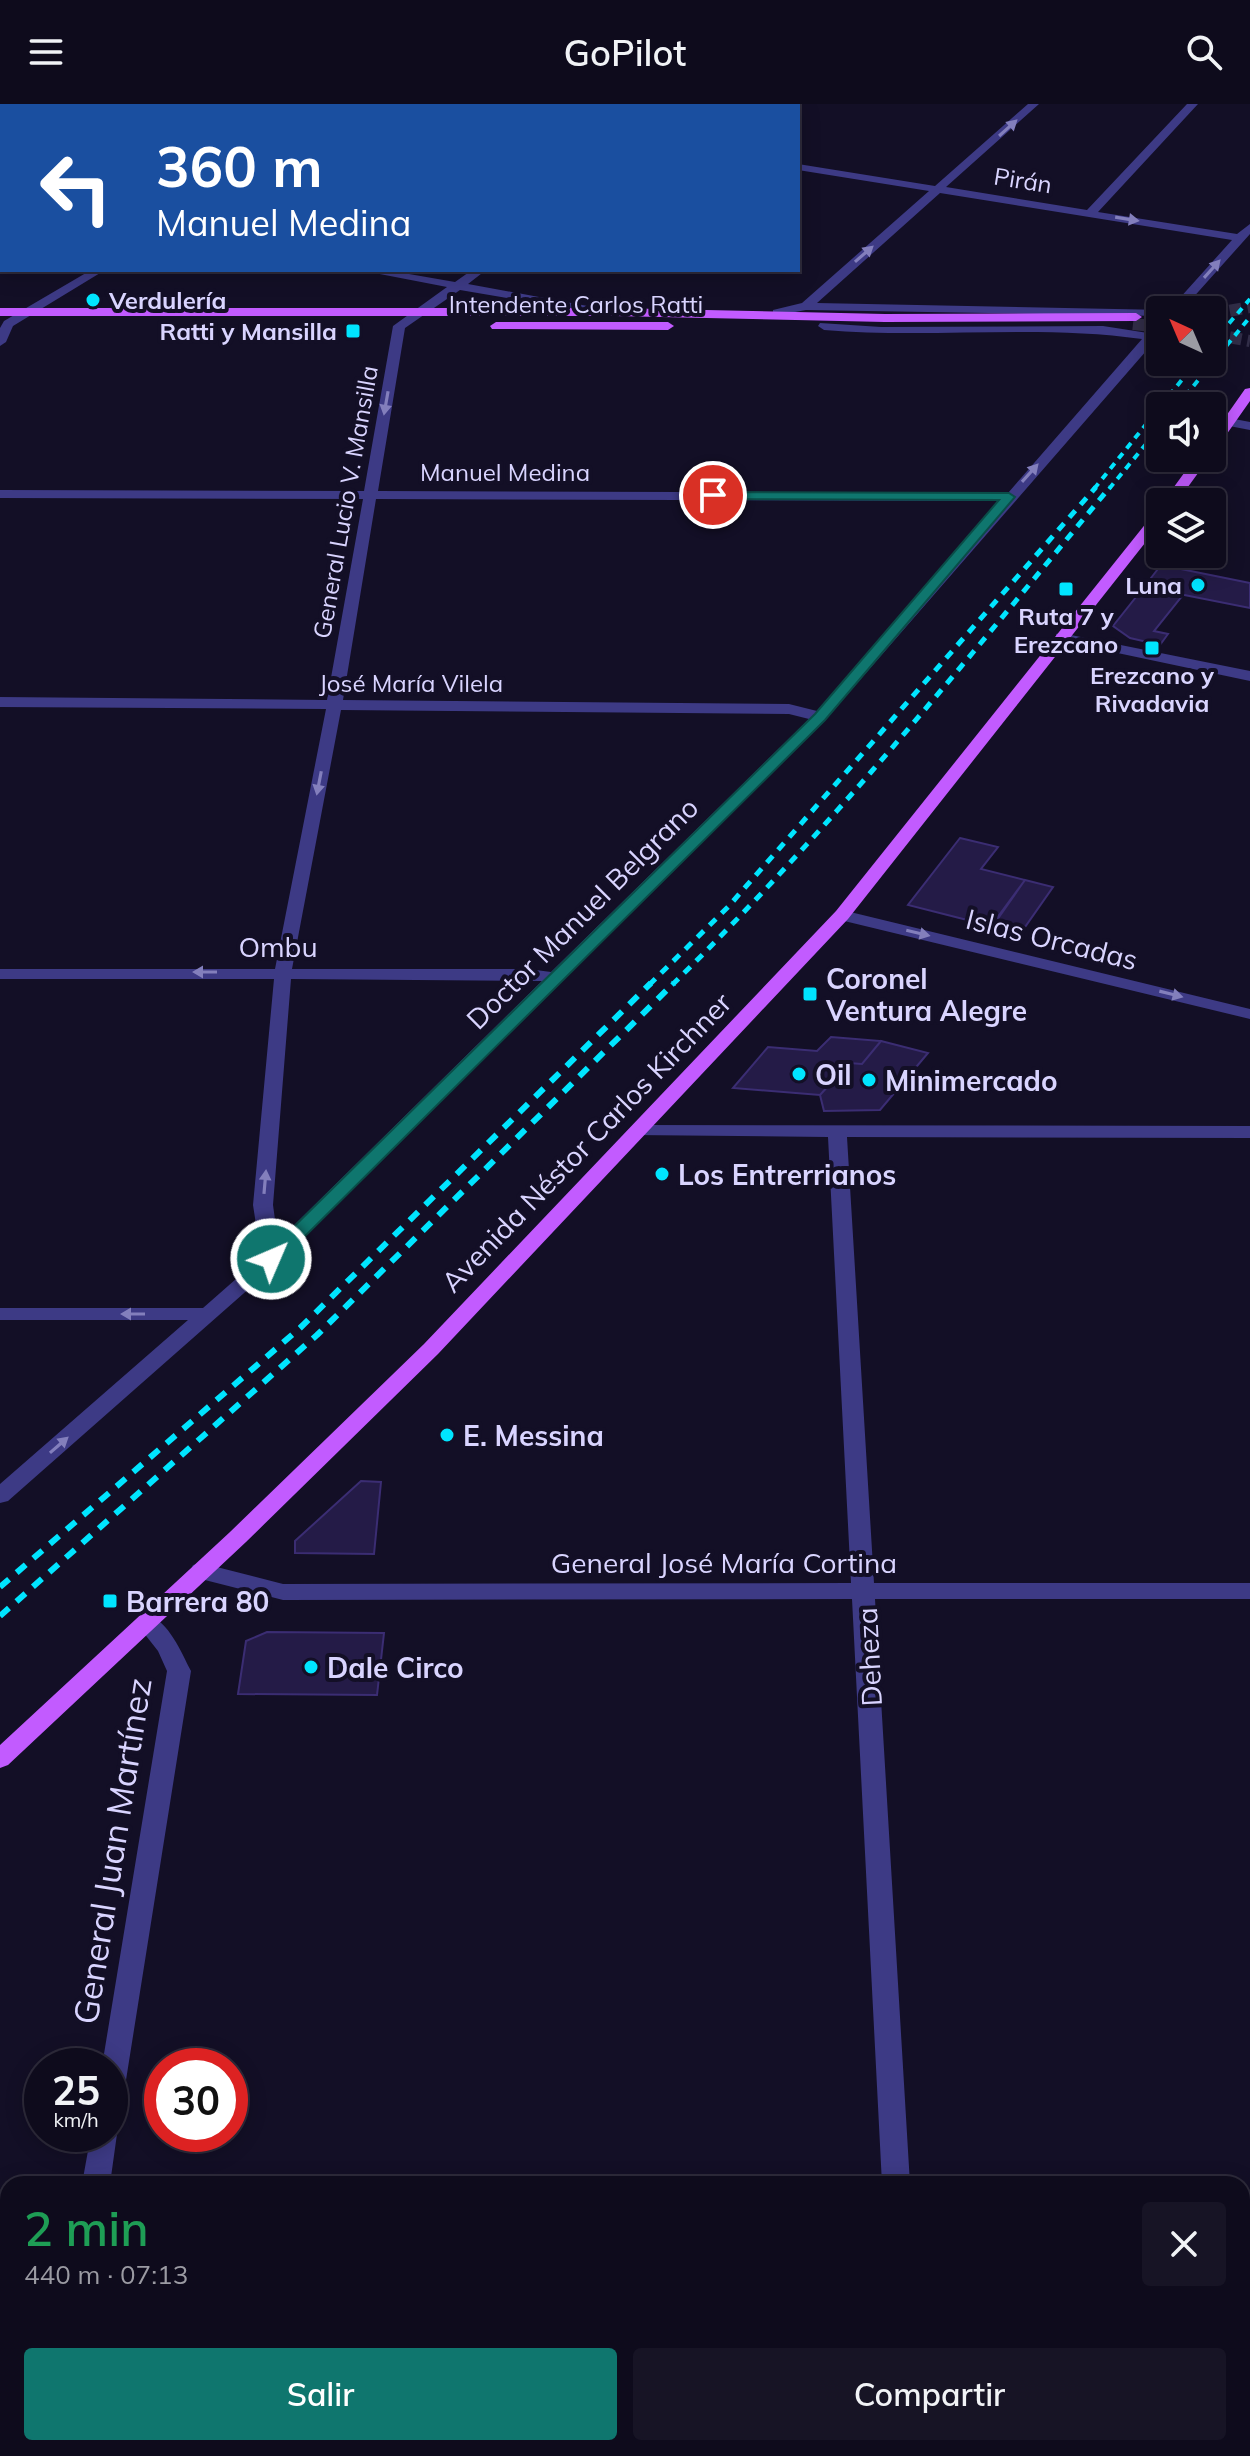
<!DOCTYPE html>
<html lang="es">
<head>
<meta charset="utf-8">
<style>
  :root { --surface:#0e0b1c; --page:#171425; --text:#f1f3f6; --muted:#9b9ba3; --line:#2e2b3b; --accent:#0f766e }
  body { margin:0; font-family:Mulish,sans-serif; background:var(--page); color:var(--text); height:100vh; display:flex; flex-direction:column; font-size:30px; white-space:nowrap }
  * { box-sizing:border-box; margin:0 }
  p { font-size:26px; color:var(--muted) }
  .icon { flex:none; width:44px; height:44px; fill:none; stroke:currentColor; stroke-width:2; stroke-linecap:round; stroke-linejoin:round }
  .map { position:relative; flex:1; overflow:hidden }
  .panel { position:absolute; left:0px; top:2072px; width:1250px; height:280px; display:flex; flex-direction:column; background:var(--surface); border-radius:24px 24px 0 0; box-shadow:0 4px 20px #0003,0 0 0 2px var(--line) }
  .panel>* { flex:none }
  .hud { position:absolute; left:0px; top:0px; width:800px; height:168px; box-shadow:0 4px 20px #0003,0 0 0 2px var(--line); background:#1a4fa0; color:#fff; overflow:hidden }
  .needle { width:52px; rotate:316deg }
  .controls { position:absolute; left:1146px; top:192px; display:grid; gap:16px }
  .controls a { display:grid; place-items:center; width:80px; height:80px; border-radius:8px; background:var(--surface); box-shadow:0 4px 20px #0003,0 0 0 2px var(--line); font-size:40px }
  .speed { position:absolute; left:24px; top:1944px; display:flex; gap:16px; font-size:40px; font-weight:700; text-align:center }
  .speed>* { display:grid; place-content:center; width:104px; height:104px; border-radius:50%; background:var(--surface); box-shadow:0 4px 20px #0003,0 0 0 2px var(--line); line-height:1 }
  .speed small { font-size:20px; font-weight:400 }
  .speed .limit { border:12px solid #d22; background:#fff; color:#111 }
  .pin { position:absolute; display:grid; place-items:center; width:68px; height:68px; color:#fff; margin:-34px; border:4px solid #fff; border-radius:50%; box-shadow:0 2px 8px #0007 }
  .me { position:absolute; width:88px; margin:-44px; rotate:45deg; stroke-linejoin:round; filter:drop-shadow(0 0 6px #0008) }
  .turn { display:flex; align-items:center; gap:28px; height:168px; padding:0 24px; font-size:36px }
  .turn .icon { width:104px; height:104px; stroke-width:2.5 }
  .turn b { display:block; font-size:56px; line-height:68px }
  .round { display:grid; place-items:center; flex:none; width:84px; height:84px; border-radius:8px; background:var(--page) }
  .overview { display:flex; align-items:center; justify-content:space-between; height:136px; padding:0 24px }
  h1 { font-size:48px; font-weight:600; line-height:60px; color:#1e9e55 }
  .cta { display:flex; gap:16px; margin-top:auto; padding:16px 24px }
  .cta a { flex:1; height:92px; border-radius:8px; background:var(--accent); color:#fff; font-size:32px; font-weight:600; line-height:92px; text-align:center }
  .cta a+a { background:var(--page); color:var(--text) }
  header { display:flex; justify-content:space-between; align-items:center; height:104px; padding:0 24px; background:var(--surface); font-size:36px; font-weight:600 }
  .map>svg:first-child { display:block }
</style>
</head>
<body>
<header><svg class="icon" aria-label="menu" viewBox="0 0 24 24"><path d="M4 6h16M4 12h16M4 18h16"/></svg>GoPilot<svg class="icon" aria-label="search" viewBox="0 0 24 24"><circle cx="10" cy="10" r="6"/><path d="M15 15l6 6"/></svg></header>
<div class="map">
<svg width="1250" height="2352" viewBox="0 0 1250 2352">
  <rect width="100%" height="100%" fill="#130f26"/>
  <path fill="#241b47" stroke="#3b2d73" stroke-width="2" d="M1161,461l89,18v25l-106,-21z
    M1144,483l39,8 -29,36 14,3 -8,11 -30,-7 -17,-12z
    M960,734l38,9 -17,22 44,11 -34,46 -83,-21z
    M1025,776l28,7 -28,40 -28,-7z
    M831,933l50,4 -19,23 -13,-1 -29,32 -87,-7 35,-41 49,4z
    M881,937l47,12 -48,57 -56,1 -4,-16 29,-32 13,1z
    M361,1377l20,1 -7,72 -79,-1v-12z
    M267,1528l117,1 -7,62 -139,-1 8,-53z"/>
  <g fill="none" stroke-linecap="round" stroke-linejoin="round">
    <path stroke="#312d47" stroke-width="12" stroke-dasharray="12 6" stroke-linecap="butt" d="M1212,210l38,-7
      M1133,220l27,3
      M1212,230l38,7"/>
    <path fill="#3d3a85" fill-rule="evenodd" d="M389,0h22l1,2h-22z
      M1028,0h11l-93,83 141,23 100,-106h11l-100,108 139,22 13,-10v10l-68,76h-13l63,-70 -292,-47 -123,110 348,7h-5v6l-354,-6 -33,6v-6l29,-7 127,-112 -131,-21v-6l137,22z
      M0,11h2l-2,7z
      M0,99h2v6h-2z
      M91,166h14l-92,56 -7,16 -6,4v-18l4,-7z
      M359,166h27l69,12 17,-12h14l-18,14 152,28 -6,4 -154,-26 -55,38 -27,163 630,2 134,-154c-104,-15 -212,0 -318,-9l-6,-4 2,-3 61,4 222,-1 45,7 12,-10v12l-335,385 -547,543 -270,238 -8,2v-19l188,-164h-188v-12h203l58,-51 -8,-52 21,-226h-274v-10h275l51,-260 -326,-2v-10l327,3 36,-201 -363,-1v-8l364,1 29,-165 54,-39zM376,395l625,2 -184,210 -28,-7 -446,-4zM341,606l448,4 20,5 -258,253 -23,-3h-236zM291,875l251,2 -264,260 -5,-36z
      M1229,314l21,4v8l-26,-5v-6z
      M1061,529l189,38v10l-194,-41v-6z
      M842,806l408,99v10l-414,-100 -3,-4z
      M639,1021l611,1v12l-403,-1 27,446h376v16h-375l35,585h-28l-30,-585 -569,1 -90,-23 -3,-6 3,-6 8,-2 82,21 568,-1 -23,-446 -196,-2 -2,-4 2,-4z
      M147,1511c22,6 34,37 44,56l-68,428 -4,8 -9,3v-44h-8l65,-395 -9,-20 -22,-28 3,-6z
      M110,2021l7,9 -7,50h-28l9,-50h19z
      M1242,2154h8v24h-8z
      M0,2173l8,1v24l-8,-1z
      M36,2344h30l-1,8h-30z
      M894,2344h30v8h-30z"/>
    <path fill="#c25bff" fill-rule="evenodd" d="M0,204h614l271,6 251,-1 6,4 -6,4 -251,1 -271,-6h-614z
      M496,218h172l6,4 -6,4 -176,-1 -2,-3z
      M1250,284v13l-33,47 -5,1v-13l33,-47z
      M1195,354h14l-32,44h-14z
      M1160,407v13l-312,395 -410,435 -192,188 -238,223 -8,3v-23l230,-213 194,-188 412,-433 319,-399z"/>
    <path stroke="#00e5ff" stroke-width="4" stroke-dasharray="7 6" stroke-linecap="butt" d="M1212,239l38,-44
      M1161,302l35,-44
      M1177,302l73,-89
      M1094,385l66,-82
      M1109,385l51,-62"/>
    <path stroke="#00e5ff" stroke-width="5" stroke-dasharray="9 8" stroke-linecap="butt" d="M649,881l79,-78 368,-420
      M672,881c158,-155 297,-328 438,-498"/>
    <path stroke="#00e5ff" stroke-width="6" stroke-dasharray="12 10" stroke-linecap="butt" d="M0,1483l300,-259 351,-345
      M0,1512l317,-281 357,-352"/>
  </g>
  <defs><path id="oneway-solid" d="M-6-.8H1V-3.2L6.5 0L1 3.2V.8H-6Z" transform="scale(2)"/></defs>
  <g fill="#837fbc">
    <use href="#oneway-solid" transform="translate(1008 24) rotate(-42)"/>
    <use href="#oneway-solid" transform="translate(1127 115) rotate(9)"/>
    <use href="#oneway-solid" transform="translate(864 150) rotate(-41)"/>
    <use href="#oneway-solid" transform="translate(1212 165) rotate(-48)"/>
    <use href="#oneway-solid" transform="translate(386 299) rotate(100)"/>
    <use href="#oneway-solid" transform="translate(1030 369) rotate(-48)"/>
    <use href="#oneway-solid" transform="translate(319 679) rotate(101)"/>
    <use href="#oneway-solid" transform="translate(918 829) rotate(13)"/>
    <use href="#oneway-solid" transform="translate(205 868) rotate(180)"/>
    <use href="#oneway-solid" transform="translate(1171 890) rotate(14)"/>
    <use href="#oneway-solid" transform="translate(265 1078) rotate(-85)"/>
    <use href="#oneway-solid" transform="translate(133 1210) rotate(180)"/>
    <use href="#oneway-solid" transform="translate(59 1341) rotate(-41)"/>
  </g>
  <path fill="#0f766e" stroke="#0a4d48" stroke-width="2" d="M709,388l300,1 6,4 -190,223 -547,543h-13v-8l550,-541 184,-214 -286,-1 -4,-2z"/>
  <g fill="#00e5ff" stroke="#130f26" stroke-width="3">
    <circle cx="93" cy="196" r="8"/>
    <rect x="345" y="219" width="16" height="16" rx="4"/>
    <circle cx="1198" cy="481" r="8"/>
    <rect x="1058" y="477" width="16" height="16" rx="4"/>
    <rect x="1144" y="536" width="16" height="16" rx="4"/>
    <rect x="802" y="882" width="16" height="16" rx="4"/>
    <circle cx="799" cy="970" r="8"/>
    <circle cx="869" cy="976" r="8"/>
    <circle cx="662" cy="1070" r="8"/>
    <circle cx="447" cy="1331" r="8"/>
    <rect x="102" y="1489" width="16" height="16" rx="4"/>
    <circle cx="311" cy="1563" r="8"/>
  </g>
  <g text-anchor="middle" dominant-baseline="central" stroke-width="8" stroke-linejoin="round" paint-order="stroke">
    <g font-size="24" fill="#d9d4ff" stroke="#130f26">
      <text transform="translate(1023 76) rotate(9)">Pirán</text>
      <text x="576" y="200">Intendente Carlos Ratti</text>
      <text x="505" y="368">Manuel Medina</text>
      <text transform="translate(345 398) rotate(-80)">General Lucio V. Mansilla</text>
      <text x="411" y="579">José María Vilela</text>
    </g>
    <g font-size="24" font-weight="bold" fill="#d9d4ff" stroke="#130f26" text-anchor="end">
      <text x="109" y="196" text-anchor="start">Verdulería</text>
      <text x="337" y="227">Ratti y Mansilla</text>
      <text x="1182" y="481">Luna</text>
      <text x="1066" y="512" text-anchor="middle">Ruta 7 y<tspan x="1066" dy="28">Erezcano</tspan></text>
      <text x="1152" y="571" text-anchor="middle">Erezcano y<tspan x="1152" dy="28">Rivadavia</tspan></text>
    </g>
    <g font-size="28" fill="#d9d4ff" stroke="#130f26">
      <text transform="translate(582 809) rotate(-45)">Doctor Manuel Belgrano</text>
      <text transform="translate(1052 835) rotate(14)">Islas Orcadas</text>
      <text x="278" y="842">Ombu</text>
      <text transform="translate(586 1038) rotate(-46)">Avenida Néstor Carlos Kirchner</text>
      <text x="724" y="1458">General José María Cortina</text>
      <text transform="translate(869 1553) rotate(-93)">Deheza</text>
    </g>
    <g font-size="28" font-weight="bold" fill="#d9d4ff" stroke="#130f26" text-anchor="start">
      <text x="826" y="874">Coronel<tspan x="826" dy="32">Ventura Alegre</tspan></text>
      <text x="815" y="970">Oil</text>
      <text x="885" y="976">Minimercado</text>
      <text x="678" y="1070">Los Entrerrianos</text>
      <text x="463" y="1331">E. Messina</text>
      <text x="126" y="1497">Barrera 80</text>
      <text x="327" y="1563">Dale Circo</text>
    </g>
    <g font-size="34" fill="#d9d4ff" stroke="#130f26">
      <text transform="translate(112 1747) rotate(-81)">General Juan Martínez</text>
    </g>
  </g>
</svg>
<div class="controls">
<a><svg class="needle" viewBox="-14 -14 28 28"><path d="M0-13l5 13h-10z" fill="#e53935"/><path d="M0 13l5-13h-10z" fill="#9b9ba3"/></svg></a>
<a><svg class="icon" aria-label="sound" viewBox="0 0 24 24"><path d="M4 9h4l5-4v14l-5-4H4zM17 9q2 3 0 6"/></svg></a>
<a><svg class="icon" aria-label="layers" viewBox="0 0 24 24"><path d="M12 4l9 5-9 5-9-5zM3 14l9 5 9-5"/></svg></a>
</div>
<div class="speed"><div>25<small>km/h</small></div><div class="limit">30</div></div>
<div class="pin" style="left:713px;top:391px;background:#d93025"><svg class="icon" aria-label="arrive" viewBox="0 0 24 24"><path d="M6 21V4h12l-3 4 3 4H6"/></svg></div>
<svg class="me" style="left:271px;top:1155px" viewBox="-20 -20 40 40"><circle r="17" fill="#0f766e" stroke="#fff" stroke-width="3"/><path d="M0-11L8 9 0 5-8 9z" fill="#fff"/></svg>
<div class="hud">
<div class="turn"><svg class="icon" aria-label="left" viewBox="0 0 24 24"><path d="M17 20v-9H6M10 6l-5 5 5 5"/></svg><div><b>360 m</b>Manuel Medina</div></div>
</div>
<section class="panel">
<div class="overview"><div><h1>2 min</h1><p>440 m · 07:13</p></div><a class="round"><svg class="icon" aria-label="close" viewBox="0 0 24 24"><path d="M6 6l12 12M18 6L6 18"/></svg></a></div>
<div class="cta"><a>Salir</a><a>Compartir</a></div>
</section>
</div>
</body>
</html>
